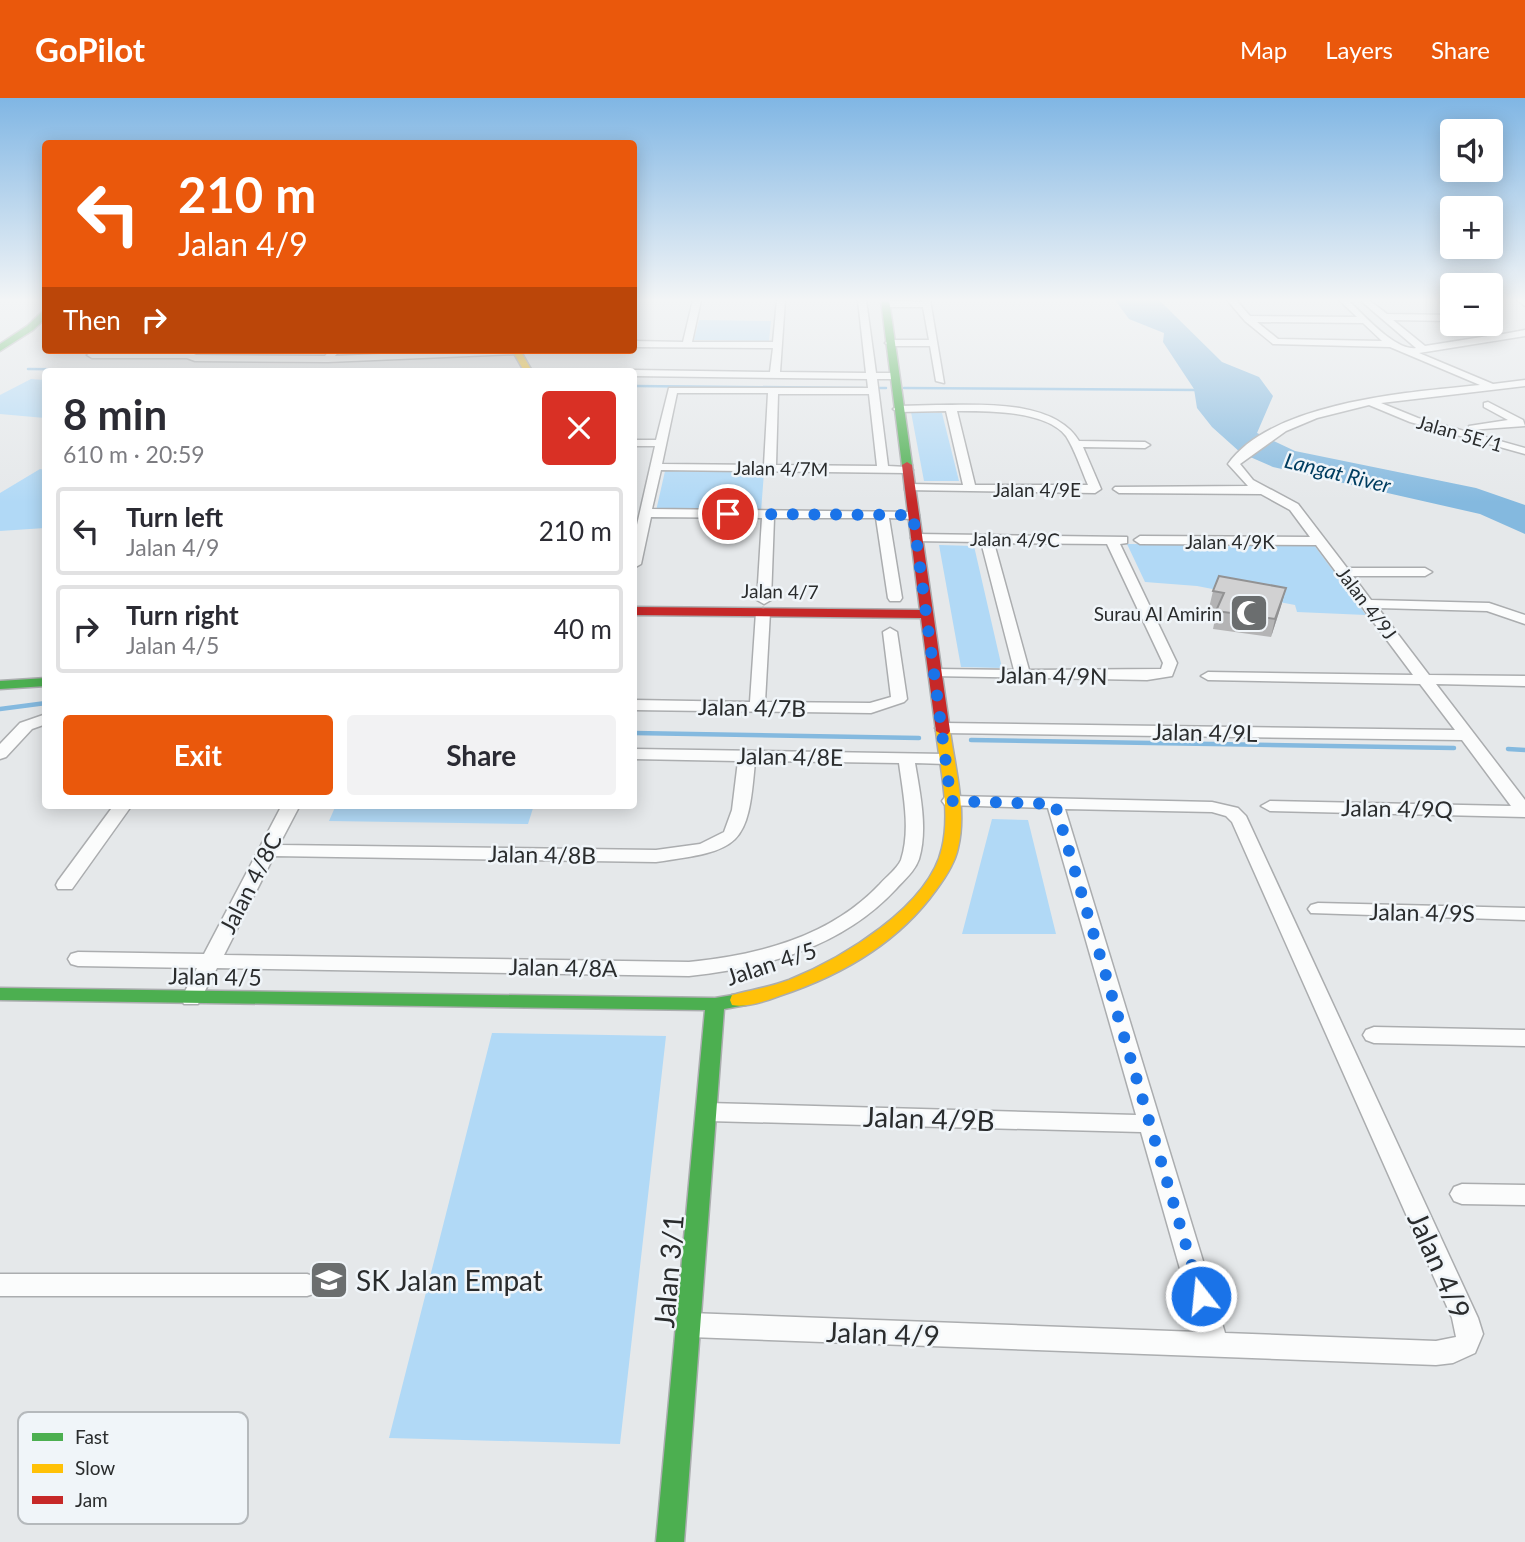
<!DOCTYPE html>
<html lang="en">
<head>
<meta charset="utf-8">
<style>
  :root { --surface:#fff; --page:#f2f2f3; --text:#2b2b33; --muted:#7c7c81; --line:#e1e1e2; --accent:#ea580c }
  body { margin:0; font-family:Lato,sans-serif; background:var(--page); color:var(--text); height:100vh; display:flex; flex-direction:column; font-size:26px; white-space:nowrap }
  * { box-sizing:border-box; margin:0 }
  p { font-size:23px; color:var(--muted) }
  .icon { flex:none; width:38px; height:38px; fill:none; stroke:currentColor; stroke-width:2; stroke-linecap:round; stroke-linejoin:round }
  .map { position:relative; flex:1; overflow:hidden }
  .details { position:absolute; left:42px; top:270px; width:595px; height:441px; display:flex; flex-direction:column; background:var(--surface); border-radius:7px; box-shadow:0 4px 18px #0003 }
  .details>* { flex:none }
  .guide { position:absolute; left:42px; top:42px; width:595px; height:214px; border-radius:7px; box-shadow:0 4px 18px #0003; background:#ea580c; color:#fff; overflow:hidden }
  .tools { position:absolute; left:1440px; top:21px; display:grid; gap:14px }
  .tools a { display:grid; place-items:center; width:63px; height:63px; border-radius:7px; background:var(--surface); box-shadow:0 4px 18px #0003; font-size:35px }
  .pin { position:absolute; display:grid; place-items:center; width:60px; height:60px; color:#fff; margin:-30px; border:4px solid #fff; border-radius:50%; box-shadow:0 2px 7px #0007 }
  .me { position:absolute; width:77px; margin:-38px; rotate:344deg; stroke-linejoin:round; filter:drop-shadow(0 0 5px #0008) }
  .turn { display:flex; align-items:center; gap:24px; height:147px; padding:0 21px; font-size:32px }
  .turn .icon { width:91px; height:91px; stroke-width:2.5 }
  .turn b { display:block; font-size:49px; line-height:60px }
  .then { display:flex; align-items:center; height:66px; padding:0 21px; background:#0003; gap:14px; font-size:26px }
  .round { display:grid; place-items:center; flex:none; width:74px; height:74px; border-radius:7px; background:var(--page) }
  .summary { display:flex; align-items:center; justify-content:space-between; height:119px; padding:0 21px }
  h1 { font-size:42px; font-weight:700; line-height:52px }
  .action { display:flex; gap:14px; margin-top:auto; padding:14px 21px }
  .action a { flex:1; height:80px; border-radius:7px; background:var(--accent); color:#fff; font-size:28px; font-weight:700; line-height:80px; text-align:center }
  .action a+a { background:var(--page); color:var(--text) }
  ul { padding:0; list-style:none }
  li { display:flex; align-items:center; gap:21px; height:88px; margin:0 14px 10px; padding:0 7px; border:4px solid var(--line); border-radius:7px }
  li div { flex:1 }
  li b { display:block; font-size:26px }
  li em { font-style:normal }
  header { display:flex; align-items:center; gap:42px; box-sizing:border-box; height:98px; padding:0 35px; background:var(--accent); color:#fff }
  header strong { font-size:33px }
  nav { display:flex; gap:38px; margin-inline-start:auto; font-size:24px }
  .map>svg:first-child { display:block }
</style>
</head>
<body>
<header>
<strong>GoPilot</strong>
<nav><a>Map</a><a>Layers</a><a>Share</a></nav>
</header>
<div class="map">
<svg width="1525" height="1444" viewBox="0 0 1525 1444">
  <rect width="100%" height="100%" fill="#e5e8ea"/>
  <path fill="#b1d9f6" d="M699,222l72,1 -2,20 -75,-1z
    M31,281l14,1v38l-45,-4v-19z
    M911,314l31,1 17,68h-35z
    M40,371l5,1v58l-45,3v-38z
    M665,373l99,1 -3,40 -105,-1z
    M1127,446l187,1 52,70 -69,-3 -2,-7 -98,-19 -52,-4z
    M939,447l35,1 28,122 -41,-1z
    M336,707h198l-6,19 -199,-3z
    M992,721l36,1 28,114h-94z
    M492,935l174,3 -46,408 -231,-6z"/>
  <path fill="#84b9df" d="M1115,202h44l63,62 37,15 14,19 -16,37 38,18 181,37 49,17v29l-45,-20 -207,-47 -32,-14 -29,-26 -15,-19 -3,-19 -31,-47 1,-9 -35,-14z"/>
  <g fill="none" stroke-linecap="round" stroke-linejoin="round">
    <path stroke="#84b9df" stroke-width="2.5" d="M28,271l209,2
      M634,288l229,2
      M880,290h6
      M904,290l295,2"/>
    <path stroke="#84b9df" stroke-width="4.5" d="M0,611l46,-6
      M634,635l285,5
      M971,642l483,8
      M1508,651l17,1"/>
    <g stroke="#abadaf" stroke-width="3">
      <path id="street" d="M693,202h8l-9,42h81l4,-42h8l-5,72 86,1 -8,-73h8l10,73h17l5,3 -5,3h-16l11,87 19,1 6,3 -6,3 -246,-3 -9,39 265,3 2,3 -6,4 -24,-1 13,80 -2,3h-10l-2,-3 -12,-80h-102l-3,82 -7,4 -7,-4 5,-82 -111,-1 -10,47 -7,4v-30l21,-92h-21v-6h22l13,-52h199l-1,-9 -233,-3v-5h-3l3,-1 136,2 3,-24 -139,-1v-6l49,1zM677,295h91l-4,72 -102,-1zM778,296h91l8,72 -101,-1z
        M922,202h8l14,83 -8,-2 -6,-35h-40l-5,-3 5,-3h39l-6,-33h-37l-4,-3 4,-3 36,1z
        M1227,202h9l14,16 107,1 -18,-17h9c15,14 47,51 68,48l-56,-48h9l18,14 65,1v6l-59,-1 32,26 63,-10 -17,-12h10l17,11 27,-5v6l-106,17 74,31 32,-4v6l-144,17 37,15 107,30v6l-115,-32 -41,-17 -52,13 -31,13 -46,33 13,16 45,24 49,64h78l7,4 -7,4h-72l18,24 118,3 36,12v9l-38,-13 -109,-3 51,67 96,1v10l-89,-2 89,116v17l-255,-6 -9,-5 9,-5 241,5 -49,-66 -519,-7 -8,-5 8,-5 512,7 -35,-46 -212,-4 -7,-4 7,-4 205,3 -97,-130 -176,-1 -6,-4 6,-4 170,1 -20,-27 -29,-16 -142,-1 -6,-4 2,-2 133,-1 -20,-22c44,-62 182,-72 252,-79l-90,-38 -117,-3 -28,-23zM1257,224l106,1 19,18 -104,-2z
        M1438,202h9l5,4v6z
        M1518,202h7v6z
        M188,252h10l-4,4 2,1 129,1 5,-6h10l-5,6 139,-6 48,1 -5,3 -189,8 -133,-1 -8,-3h-95l-5,-3 5,-3h94z
        M1488,304l35,18 2,6 -56,4v-4l39,-6 -24,-13v-4z
        M937,307c42,0 117,-6 142,36l66,1 5,3 -5,3 -62,-1 18,42 -6,4 -190,-3v-4l4,-2 54,1 -17,-74 -48,1 -5,-3 5,-3zM957,313c29,0 89,-1 109,25 9,14 15,33 22,49h-113z
        M917,436l210,3v6l-7,1 57,119 -5,13 -25,4 -216,-4 -2,-3 2,-3 5,-1 78,1 -33,-128 -68,-1 -2,-3zM994,445l113,1 56,119 -2,6 -132,1z
        M763,510l7,4 -5,90 105,1 21,-6 -8,-65 7,-4 7,4 10,67 -3,3 -33,11 -237,-3v-10l116,2 6,-90z
        M46,616v10l-14,5 -26,28 -6,2v-15l20,-21z
        M634,651l312,5 8,5 -8,5 -31,-1c5,30 13,66 4,96 -4,12 -15,21 -23,30 -54,58 -130,79 -207,87l-472,-8 -19,36h-14l-3,-5 16,-31 -119,-2 -7,-2 -3,-5 3,-5 7,-2 126,2 78,-149h18l-21,40 377,5 44,-6 24,-12 8,-22 6,-49 -104,-2zM755,663l144,2c4,30 12,67 2,97 -4,9 -15,17 -21,24 -50,53 -121,71 -191,78l-465,-7 50,-99 382,6c85,-12 92,-15 99,-101z
        M951,698l261,6 26,6 8,8 232,502 5,16 -8,19 -22,10 -17,2 -746,-28 -9,-4 -4,-8 4,-8 9,-4 508,19 -57,-200 -433,-11 -8,-3 -3,-6 3,-6 8,-3 428,12 -88,-307 -103,-3 -3,-4 3,-4zM1065,711l147,3 14,4 6,6 220,496 4,19 -20,4 -211,-8z
        M114,707h18l-60,84h-14l-2,-4 2,-4z
        M1318,805l207,5v12l-214,-7 -3,-4 3,-4z
        M1374,929l151,3v16l-151,-3 -8,-3 -3,-5 3,-5z
        M1462,1086l63,1v20l-63,-1 -8,-3 -4,-7 4,-7z
        M0,1176h307l9,3 4,8 -4,8 -9,3h-307z"/>
    </g>
    <g stroke="#abadaf" stroke-width="3">
      <path id="fast" d="M881,202h8l23,165 -5,3 -5,-3z
        M43,213h3v7l-13,12 -33,21v-7l27,-18z
        M46,580v8l-46,3v-8z
        M0,890l715,10 24,-4 7,1 2,5 -2,5 -22,4 -40,533h-28l49,-532 -705,-10z"/>
    </g>
    <g stroke="#abadaf" stroke-width="3">
      <path id="slow" d="M512,252h8l12,21h-8z
        M943,629l7,4c5,37 17,80 8,117 -3,15 -13,30 -22,42 -38,53 -96,86 -157,106 -13,5 -33,12 -47,9l-2,-5 2,-5c19,-5 38,-8 57,-15 52,-21 140,-73 153,-132 9,-37 -2,-80 -6,-117z"/>
    </g>
    <g stroke="#abadaf" stroke-width="3">
      <path id="jam" d="M907,364l5,3 38,266 -2,3 -5,1 -7,-4 -15,-113 -287,-3v-8l286,3 -18,-145z"/>
    </g>
    <use href="#street" fill="#fbfcfc" fill-rule="evenodd"/>
    <use href="#fast" fill="#4caf50" fill-rule="evenodd"/>
    <use href="#slow" fill="#ffc107" fill-rule="evenodd"/>
    <use href="#jam" fill="#c62828" fill-rule="evenodd"/>
  </g>
  <path fill="#b4b4b5" d="M1286,490l-5,18 -10,31 -58,-8 4,-19 -8,-2 4,-17z"/>
  <path fill="#929293" d="M1286,490l-5,18 -10,31 4,-18z"/>
  <path fill="#d1d1d2" stroke="#929293" stroke-width="2" d="M1219,478l67,12 -11,31 -59,-8 8,-18 -11,-2z"/>
  <linearGradient id="sky" x2="0" y2="1"><stop stop-color="#80b6e4"/><stop offset="0.5" stop-color="#f3f5f6"/><stop offset="1" stop-color="#f3f5f6" stop-opacity="0"/></linearGradient>
  <rect width="1525" height="404" fill="url(#sky)"/>
  <g fill="none" stroke-linecap="round" stroke-linejoin="round">
    <path stroke="#1a73e8" stroke-width="12" stroke-dasharray="0 21.6" d="M728,416l185,1 38,286 104,3 146,492"/>
  </g>
  <defs>
    <g id="mosque-square" transform="scale(2.0125)"><rect x="-9" y="-9" width="18" height="18" rx="4" fill="#6b6e6f" stroke="#f0f5f9"/><path d="M3.5-4.9A6 6 0 1 0 3.5 4.9A5 5 0 1 1 3.5-4.9Z" fill="#fff"/></g>
    <g id="school-square" transform="scale(2.0125)"><rect x="-9" y="-9" width="18" height="18" rx="4" fill="#6b6e6f" stroke="#f0f5f9"/><path d="M0-5L7-2L0 1L-7-2ZM-4 1L0 2.5L4 1V4Q0 6-4 4Z" fill="#fff"/></g>
  </defs>
  <g fill-rule="evenodd">
    <use href="#mosque-square" x="1249" y="515"/>
    <use href="#school-square" x="329" y="1182"/>
  </g>
  <g text-anchor="middle" dominant-baseline="central" stroke-width="5" stroke-linejoin="round" paint-order="stroke">
    <g font-size="19" fill="#2a2c2d" stroke="#f0f5f9">
      <text transform="translate(1460 335) rotate(16)">Jalan 5E/1</text>
      <text transform="translate(781 370) rotate(1)">Jalan 4/7M</text>
      <text x="1037" y="391">Jalan 4/9E</text>
      <text transform="translate(1015 441) rotate(1)">Jalan 4/9C</text>
      <text x="1230" y="443">Jalan 4/9K</text>
      <text transform="translate(780 493) rotate(1)">Jalan 4/7</text>
      <text transform="translate(1367 505) rotate(53)">Jalan 4/9J</text>
    </g>
    <g font-size="19" fill="#2a2c2d" stroke="#f0f5f9" text-anchor="end">
      <text x="1222" y="515">Surau Al Amirin</text>
    </g>
    <g font-size="21" font-style="italic" fill="#003d60" stroke="#f0f5f9">
      <text transform="translate(1338 374) rotate(14)">Langat River</text>
    </g>
    <g font-size="23" fill="#2a2c2d" stroke="#f0f5f9">
      <text transform="translate(1052 577) rotate(1)">Jalan 4/9N</text>
      <text transform="translate(752 609) rotate(1)">Jalan 4/7B</text>
      <text transform="translate(1205 634) rotate(1)">Jalan 4/9L</text>
      <text transform="translate(790 658) rotate(1)">Jalan 4/8E</text>
      <text transform="translate(1397 710) rotate(1)">Jalan 4/9Q</text>
      <text transform="translate(542 756) rotate(1)">Jalan 4/8B</text>
      <text transform="translate(250 785) rotate(-63)">Jalan 4/8C</text>
      <text transform="translate(1422 814) rotate(1)">Jalan 4/9S</text>
      <text transform="translate(771 865) rotate(-18)">Jalan 4/5</text>
      <text transform="translate(563 869) rotate(1)">Jalan 4/8A</text>
      <text transform="translate(215 878) rotate(1)">Jalan 4/5</text>
    </g>
    <g font-size="28" fill="#2a2c2d" stroke="#f0f5f9">
      <text transform="translate(929 1020) rotate(2)">Jalan 4/9B</text>
      <text transform="translate(1440 1167) rotate(66)">Jalan 4/9</text>
      <text transform="translate(668 1173) rotate(-85)">Jalan 3/1</text>
      <text transform="translate(883 1235) rotate(2)">Jalan 4/9</text>
    </g>
    <g font-size="28" fill="#2a2c2d" stroke="#f0f5f9" text-anchor="start">
      <text x="356" y="1182">SK Jalan Empat</text>
    </g>
  </g>
  <rect x="18" y="1314" width="230" height="112" rx="10" fill="#f0f5f9" stroke="#b5b9bc" stroke-width="2"/>
  <rect x="32" y="1335" width="31" height="8" fill="#4caf50"/>
  <rect x="32" y="1366" width="31" height="9" fill="#ffc107"/>
  <rect x="32" y="1398" width="31" height="8" fill="#c62828"/>
  <g font-size="19" fill="#2a2c2d">
    <text x="75" y="1346">Fast</text>
    <text x="75" y="1377">Slow</text>
    <text x="75" y="1409">Jam</text>
  </g>
</svg>
<div class="tools">
<a><svg class="icon" aria-label="sound" viewBox="0 0 24 24"><path d="M4 9h4l5-4v14l-5-4H4zM17 9q2 3 0 6"/></svg></a>
<a>+</a>
<a>−</a>
</div>
<div class="pin" style="left:728px;top:416px;background:#d93025"><svg class="icon" aria-label="arrive" viewBox="0 0 24 24"><path d="M6 21V4h12l-3 4 3 4H6"/></svg></div>
<svg class="me" style="left:1201px;top:1198px" viewBox="-20 -20 40 40"><circle r="17" fill="#1a73e8" stroke="#fff" stroke-width="3"/><path d="M0-11L8 9 0 5-8 9z" fill="#fff"/></svg>
<div class="guide">
<div class="turn"><svg class="icon" aria-label="left" viewBox="0 0 24 24"><path d="M17 20v-9H6M10 6l-5 5 5 5"/></svg><div><b>210 m</b>Jalan 4/9</div></div>
<div class="then">Then<svg class="icon" aria-label="right" viewBox="0 0 24 24"><path d="M7 20v-9h11M14 6l5 5-5 5"/></svg></div>
</div>
<section class="details">
<div class="summary"><div><h1>8 min</h1><p>610 m · 20:59</p></div><a class="round" style="background:#d93025;color:#fff"><svg class="icon" aria-label="close" viewBox="0 0 24 24"><path d="M6 6l12 12M18 6L6 18"/></svg></a></div>
<ul>
<li><svg class="icon" aria-label="left" viewBox="0 0 24 24"><path d="M17 20v-9H6M10 6l-5 5 5 5"/></svg><div><b>Turn left</b><p>Jalan 4/9</p></div><em>210 m</em></li>
<li><svg class="icon" aria-label="right" viewBox="0 0 24 24"><path d="M7 20v-9h11M14 6l5 5-5 5"/></svg><div><b>Turn right</b><p>Jalan 4/5</p></div><em>40 m</em></li>
</ul>
<div class="action"><a>Exit</a><a>Share</a></div>
</section>
</div>
</body>
</html>
